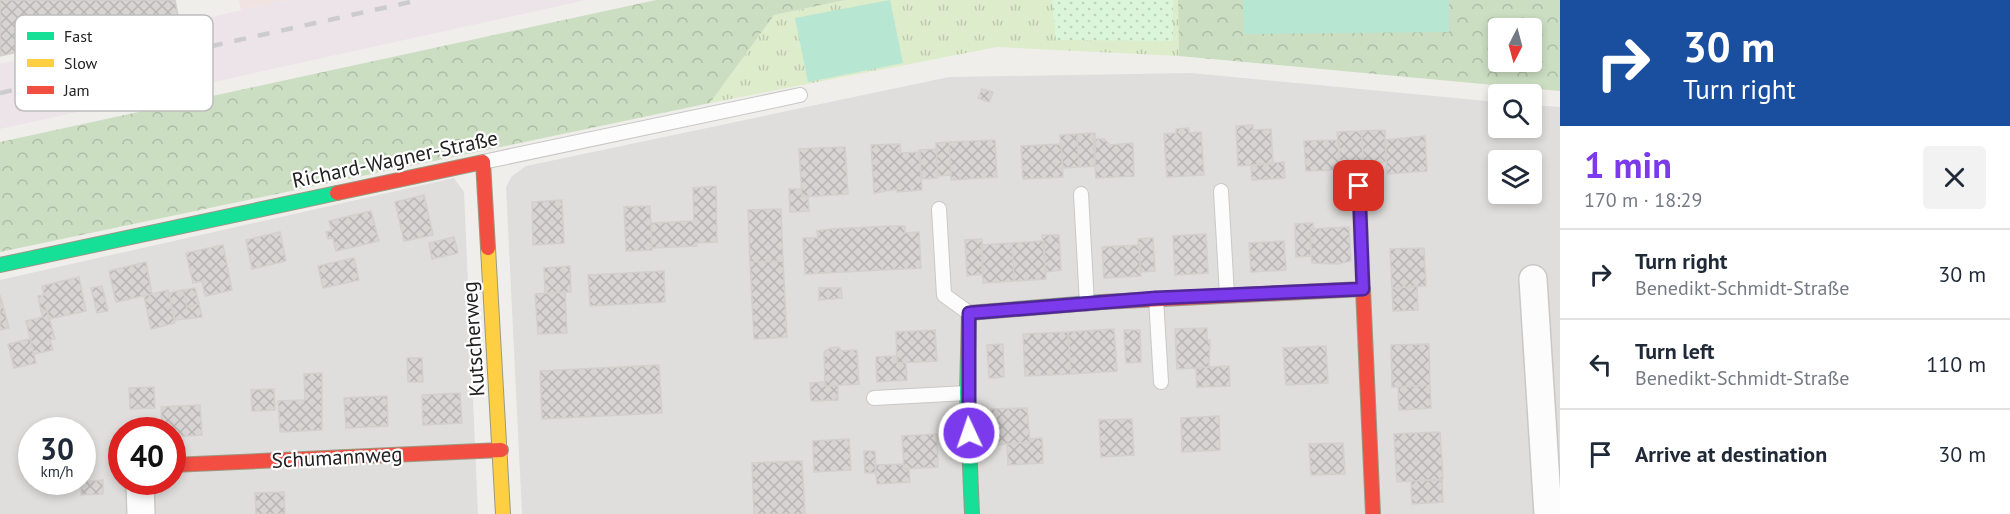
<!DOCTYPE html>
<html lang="en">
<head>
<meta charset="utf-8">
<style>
  :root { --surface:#fff; --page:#f2f2f3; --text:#1f2937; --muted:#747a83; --line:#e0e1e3; --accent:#7c3aed }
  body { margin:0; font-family:"PT Sans",sans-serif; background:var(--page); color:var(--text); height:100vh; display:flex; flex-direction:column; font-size:22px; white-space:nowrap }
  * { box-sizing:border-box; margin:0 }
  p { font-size:20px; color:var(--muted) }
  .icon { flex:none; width:33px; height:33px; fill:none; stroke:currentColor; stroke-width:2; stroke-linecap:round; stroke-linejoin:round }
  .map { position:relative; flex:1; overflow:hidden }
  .details { display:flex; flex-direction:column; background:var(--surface); width:450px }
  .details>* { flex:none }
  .top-card { background:#1a4fa0; color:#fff; overflow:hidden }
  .needle { width:39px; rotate:186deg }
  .buttons { position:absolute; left:1488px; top:18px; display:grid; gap:12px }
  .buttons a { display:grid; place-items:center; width:54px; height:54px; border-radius:6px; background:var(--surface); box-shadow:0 3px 9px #0003; font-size:30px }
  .speed { position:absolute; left:18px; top:417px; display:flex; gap:12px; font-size:30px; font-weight:700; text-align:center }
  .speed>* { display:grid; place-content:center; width:78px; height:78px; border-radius:50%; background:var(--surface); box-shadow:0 3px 9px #0003; line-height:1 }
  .speed small { font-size:15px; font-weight:400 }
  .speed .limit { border:9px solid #d22; background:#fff; color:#111 }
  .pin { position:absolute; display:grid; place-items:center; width:51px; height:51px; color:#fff; margin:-26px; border-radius:12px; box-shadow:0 3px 9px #0006 }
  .me { position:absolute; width:66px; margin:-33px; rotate:357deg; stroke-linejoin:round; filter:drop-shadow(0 0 4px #0008) }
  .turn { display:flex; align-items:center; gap:21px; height:126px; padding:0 24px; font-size:27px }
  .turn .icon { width:78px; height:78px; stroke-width:2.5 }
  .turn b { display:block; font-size:42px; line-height:51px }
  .round { display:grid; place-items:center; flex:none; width:63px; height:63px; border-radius:6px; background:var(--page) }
  .headline { display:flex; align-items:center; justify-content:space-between; height:102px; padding:0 24px }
  h1 { font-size:36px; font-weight:700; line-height:45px; color:var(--accent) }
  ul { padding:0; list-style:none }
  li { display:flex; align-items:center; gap:18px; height:90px; padding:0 24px; border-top:2px solid var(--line) }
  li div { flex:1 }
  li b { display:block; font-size:22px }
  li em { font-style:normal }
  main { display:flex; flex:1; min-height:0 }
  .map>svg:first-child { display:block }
</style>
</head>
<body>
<main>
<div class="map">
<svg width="1560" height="514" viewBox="0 0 1560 514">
  <defs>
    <pattern id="grass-tufts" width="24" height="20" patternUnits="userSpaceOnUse" patternTransform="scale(1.5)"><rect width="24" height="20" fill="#ddeccb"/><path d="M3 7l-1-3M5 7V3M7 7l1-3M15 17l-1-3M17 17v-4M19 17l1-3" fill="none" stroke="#bdcaae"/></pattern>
    <pattern id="forest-crowns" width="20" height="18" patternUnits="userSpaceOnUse" patternTransform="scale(1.5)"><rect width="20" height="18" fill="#cbdec1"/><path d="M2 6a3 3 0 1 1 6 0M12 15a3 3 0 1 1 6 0" fill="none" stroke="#aebea6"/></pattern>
    <pattern id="park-dots" width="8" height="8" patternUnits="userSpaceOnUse" patternTransform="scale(1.5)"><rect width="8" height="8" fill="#daf5da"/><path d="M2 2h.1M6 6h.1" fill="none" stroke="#bbd2bb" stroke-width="1.8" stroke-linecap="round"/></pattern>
    <pattern id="building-cross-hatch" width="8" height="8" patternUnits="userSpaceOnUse" patternTransform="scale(1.5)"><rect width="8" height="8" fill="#d7d4d2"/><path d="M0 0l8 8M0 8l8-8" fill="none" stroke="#b8b6b4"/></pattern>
  </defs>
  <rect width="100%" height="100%" fill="#f0eeeb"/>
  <path fill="#dfdedc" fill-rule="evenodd" d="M1191,73l307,29v26h34v-23l28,2v407h-1038l-16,-327 6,-11 14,-10 423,-89zM1498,160h34v34h-34z
    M454,178l10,14 14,322h-478v-234zM32,430h50v52h-50zM122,430h50v52h-50z"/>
  <path fill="#f1e3e1" d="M239,0h49l-47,10z"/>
  <path fill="#ede4e9" d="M288,0h298l-586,129v-65z"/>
  <path fill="url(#grass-tufts)" d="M845,0h333l1,56 -182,-9 -287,56 64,-88z"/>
  <path fill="url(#forest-crowns)" fill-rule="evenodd" d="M656,0h189l-71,15 -64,88 -710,149v-110z
    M1178,0h382v91l-381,-35zM1498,28h34v34h-34z"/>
  <path fill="url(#park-dots)" d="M1052,0h121v41l-117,-1z"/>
  <path fill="#b7e6d2" d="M890,0l13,63 -95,19 -13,-64z
    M1243,0h206v32l-205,2z"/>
  <path fill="url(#building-cross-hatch)" stroke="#d3d0cc" stroke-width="1.5" d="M0,0h175l3,15 -178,41z
    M982,89l11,3 -4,10 -11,-4z
    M1253,125v5l18,-1 2,35 -35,2 -2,-40z
    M1189,128v5l12,-1 3,43 -37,2 -3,-43 12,-1v-4z
    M1385,130l1,32 -22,2 -3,-33z
    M1361,131l3,33 -24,1 -3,-33z
    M1095,133v33l-16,1 -2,-33z
    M1077,134l2,33 -16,1 -3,-33z
    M1425,136l2,35 -40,3 -2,-34z
    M1093,139h11l6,6 23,-2 1,33 -38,2z
    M995,140l2,37 -46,3 -2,-38z
    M1339,140l1,30 -34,1 -2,-30z
    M949,142l2,33 -13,1 -2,-33z
    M900,144l1,9 19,-1 2,38 -25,2v-3l-23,4 -3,-48z
    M1061,144l2,33 -40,2 -2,-33z
    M845,147l3,47 -46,3 -3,-48z
    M936,149l2,29 -17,1 -2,-29z
    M1284,162l1,16 -33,2 -1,-15z
    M716,186l1,56 -21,1 1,3 -45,2 -1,-25 43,-2 -1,-33z
    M789,189h12l1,8 6,-1 1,15 -19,1z
    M424,195l9,40 -29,6 -9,-39z
    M562,200l2,43 -31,2 -1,-43z
    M650,206l2,44 -26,1 -2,-44z
    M781,209l2,52 -33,1 -2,-52z
    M371,211l8,30 -43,10 -3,-13 -5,1 -2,-7 6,-1 -3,-10z
    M1313,223l1,6h-4l1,27 -15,1 -1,-33z
    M891,226h14v7l14,-1 2,36 -116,6 -2,-36h15l-1,-7 14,-2z
    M1349,227l2,34 -13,3 -26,-1 -2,-34z
    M280,232l6,29 -34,8 -6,-29z
    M1206,234l2,39 -33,2 -2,-39z
    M1042,235h17l2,35 -15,2z
    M454,237l4,16 -26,6 -3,-16z
    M1153,238l2,33 -14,1 -3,-33z
    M982,239l1,35 -16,2 -2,-36z
    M1044,241l2,38 -32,2 -2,-38z
    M1284,241l2,29 -35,2 -2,-29z
    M1012,243l2,38 -31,2 -2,-38z
    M223,245l9,45 -27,6 -3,-15 -9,2 -7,-30z
    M1139,245l2,31 -37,2 -2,-31z
    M1424,248l2,38 -34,2 -2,-39z
    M354,258l5,22 -36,8 -5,-22z
    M783,261l4,76 -33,2 -4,-77z
    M146,262l6,32 -36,8 -7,-31z
    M570,266l1,26 -26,1 -1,-25z
    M664,271l1,31 -75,4 -2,-31z
    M79,277l7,34 -37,8 -2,-9 -6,1 -3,-15 6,-1 -2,-9z
    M102,286l6,25 -11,2 -6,-25z
    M1417,286l1,24 -25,1 -1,-23z
    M195,288l4,16 -12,3 -4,-17z
    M819,288h22l1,10 -23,2z
    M168,290l7,33 -24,6 -7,-33z
    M183,290l4,17 12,-3 3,13 -27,3 -6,-27z
    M565,292l2,41 -29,1 -3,-40z
    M0,295l9,33 -9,2z
    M47,310l8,29 -5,1 3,10 -19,4 -8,-33 17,-4 -2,-6z
    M1207,328v12h3l-1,27 -32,2 -2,-40z
    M1114,329l3,42 -46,3 -3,-42z
    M935,330l2,31 -40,2 -1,-31z
    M1124,330h16l1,32 -15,1z
    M1068,332l3,42 -46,2 -2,-42z
    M30,339l6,24 -22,5 -6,-24z
    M1003,344l1,33 -15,1 -2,-33z
    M1429,344l1,41 -38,2 -1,-42z
    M1326,346l2,37 -42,2 -3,-37z
    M838,347l4,4 15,-1 2,34 -34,2 -1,-34 6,-4z
    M897,356v7h9l1,17 -30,2 -1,-25z
    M407,358h15l1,24h-15z
    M659,365l3,48 -120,6 -2,-48z
    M1229,366l1,20 -33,1 -1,-19z
    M322,373v57l-42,2 -2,-31 27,-1 -1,-26z
    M825,382v4h13v14l-27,1 -1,-18z
    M1430,385l1,23 -32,2 -1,-23z
    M154,387l1,21 -25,1 -1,-21z
    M274,389l1,21 -23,1 -1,-21z
    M460,393l2,30 -39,2 -1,-30z
    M387,396l1,30 -42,2 -2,-30z
    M200,405l2,30 -30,2v-7h-10l-1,-23z
    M1027,408l3,34 -37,3 -2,-36z
    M1219,416l1,34 -38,2 -1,-34z
    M1132,419l2,36 -33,2 -2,-37z
    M1440,432l3,47 -46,3 -3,-48z
    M937,434l1,33 -34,2 -2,-33z
    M1042,438l1,25 -35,2 -1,-21 23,-2 -1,-3z
    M849,439l2,31 -37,2 -1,-31z
    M1343,443l2,31 -34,1 -2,-31z
    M864,451h11l1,22h-11z
    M802,461l3,53h-51l-2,-51z
    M903,464l1,5h5l1,13 -33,2 -2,-19z
    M103,480v14l-22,1v-13z
    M1442,480l1,22 -31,2 -1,-23z
    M284,492l1,22h-29l-1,-21z"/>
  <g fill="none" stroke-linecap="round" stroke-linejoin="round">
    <g stroke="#c9c8c7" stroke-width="16">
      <path id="lane" d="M483,162l317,-67
        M1359,186l4,103
        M1221,191l6,104
        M1081,194l6,110
        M939,209l5,86 25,18
        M1156,298l5,84
        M874,398l93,-5"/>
    </g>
    <g stroke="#c9c8c7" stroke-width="30">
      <path id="street" d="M1533,279l15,235
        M140,482l1,32"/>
    </g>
    <g stroke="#999a82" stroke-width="16">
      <path id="fast" d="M0,265l337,-72
        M972,514l-5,-121 2,-80 133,-11"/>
    </g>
    <g stroke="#999a82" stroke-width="16">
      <path id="slow" d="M488,248l15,266"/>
    </g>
    <g stroke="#999a82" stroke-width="16">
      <path id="jam" d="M337,193l146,-31 5,86
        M1102,302l261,-13 10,225
        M172,465l329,-15"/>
    </g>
    <use href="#lane" stroke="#fdfcfc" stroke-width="14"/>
    <use href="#street" stroke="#fdfcfc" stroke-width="27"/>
    <use href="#fast" stroke="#16e098" stroke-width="14"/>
    <use href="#slow" stroke="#ffcf43" stroke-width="14"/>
    <use href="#jam" stroke="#f24e42" stroke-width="14"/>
    <path stroke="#ccc" stroke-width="4.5" stroke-dasharray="12 12" stroke-linecap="butt" d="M0,93l419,-93"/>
  </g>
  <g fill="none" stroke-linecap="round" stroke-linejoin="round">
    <g stroke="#51269a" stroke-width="15">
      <path id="route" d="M969,433v-120l187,-15 207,-9 -4,-103"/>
    </g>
    <use href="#route" stroke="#7c3aed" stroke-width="10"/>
  </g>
  <g text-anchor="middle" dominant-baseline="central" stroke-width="4.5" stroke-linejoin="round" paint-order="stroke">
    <g font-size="21" fill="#222" stroke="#fff">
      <text transform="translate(395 159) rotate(-12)">Richard-Wagner-Straße</text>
      <text transform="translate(473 339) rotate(-94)">Kutscherweg</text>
      <text transform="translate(337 457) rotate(-3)">Schumannweg</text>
    </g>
  </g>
  <rect x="15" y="15" width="198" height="96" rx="9" fill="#fff" stroke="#bdbdbd" stroke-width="1.5"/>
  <rect x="27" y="32" width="27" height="8" fill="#16e098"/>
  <rect x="27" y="59" width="27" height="8" fill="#ffcf43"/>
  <rect x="27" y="86" width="27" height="8" fill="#f24e42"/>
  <g font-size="16" fill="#222">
    <text x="64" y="42">Fast</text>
    <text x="64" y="69">Slow</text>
    <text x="64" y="96">Jam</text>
  </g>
</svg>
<div class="buttons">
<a><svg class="needle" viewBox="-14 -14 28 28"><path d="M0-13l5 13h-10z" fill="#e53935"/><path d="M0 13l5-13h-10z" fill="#747a83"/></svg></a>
<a><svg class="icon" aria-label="search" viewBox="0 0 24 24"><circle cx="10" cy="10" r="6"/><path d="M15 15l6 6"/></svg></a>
<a><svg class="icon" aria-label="layers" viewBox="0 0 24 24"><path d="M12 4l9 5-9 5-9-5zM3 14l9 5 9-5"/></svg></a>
</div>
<div class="speed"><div>30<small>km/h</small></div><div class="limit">40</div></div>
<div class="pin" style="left:1359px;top:186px;background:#d93025"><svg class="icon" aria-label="arrive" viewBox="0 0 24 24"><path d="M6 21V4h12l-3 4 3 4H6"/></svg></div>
<svg class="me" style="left:969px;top:433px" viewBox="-20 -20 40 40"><circle r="17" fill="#7c3aed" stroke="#fff" stroke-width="3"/><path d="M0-11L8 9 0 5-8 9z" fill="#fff"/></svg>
</div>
<section class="details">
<div class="top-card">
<div class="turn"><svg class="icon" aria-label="right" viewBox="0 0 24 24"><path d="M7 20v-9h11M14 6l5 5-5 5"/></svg><div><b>30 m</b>Turn right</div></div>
</div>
<div class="headline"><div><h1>1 min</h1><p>170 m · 18:29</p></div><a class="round"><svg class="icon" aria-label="close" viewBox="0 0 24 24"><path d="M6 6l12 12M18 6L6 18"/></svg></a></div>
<ul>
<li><svg class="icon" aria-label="right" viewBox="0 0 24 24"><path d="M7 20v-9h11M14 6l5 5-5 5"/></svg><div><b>Turn right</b><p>Benedikt-Schmidt-Straße</p></div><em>30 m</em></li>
<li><svg class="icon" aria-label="left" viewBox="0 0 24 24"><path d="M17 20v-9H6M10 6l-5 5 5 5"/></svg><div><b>Turn left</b><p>Benedikt-Schmidt-Straße</p></div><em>110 m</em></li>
<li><svg class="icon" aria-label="arrive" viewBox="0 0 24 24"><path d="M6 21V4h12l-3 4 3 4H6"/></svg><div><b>Arrive at destination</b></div><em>30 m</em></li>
</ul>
</section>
</main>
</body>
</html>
